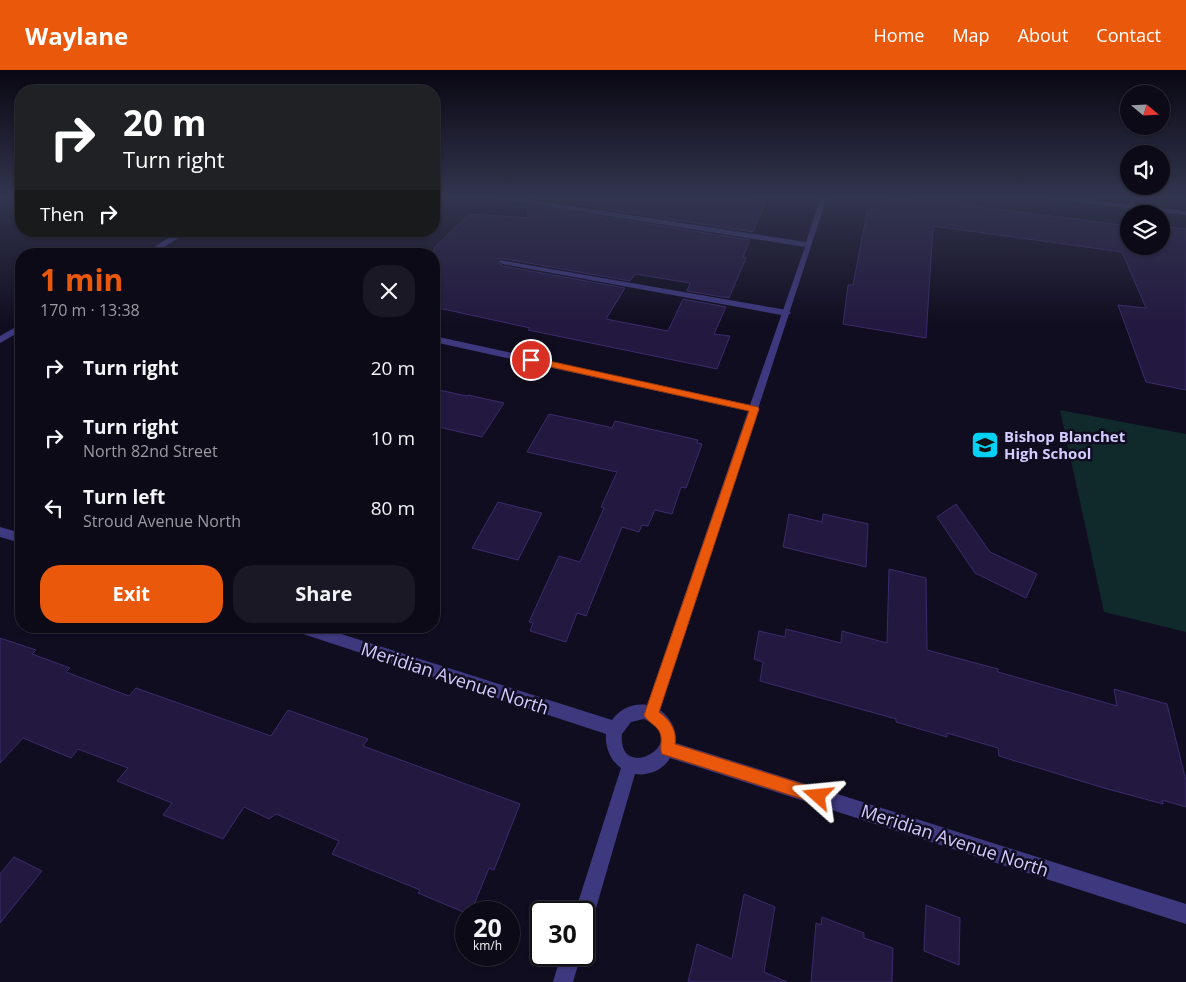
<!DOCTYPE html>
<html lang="en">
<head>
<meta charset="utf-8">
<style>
  :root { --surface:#0d0a18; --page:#1b1825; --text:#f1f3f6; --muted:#9a9aa2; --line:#2d2b37; --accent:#ea580c }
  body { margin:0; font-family:"Open Sans",sans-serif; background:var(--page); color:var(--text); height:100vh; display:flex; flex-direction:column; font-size:19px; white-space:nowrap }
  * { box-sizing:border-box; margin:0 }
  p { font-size:16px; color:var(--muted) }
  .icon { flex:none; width:28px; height:28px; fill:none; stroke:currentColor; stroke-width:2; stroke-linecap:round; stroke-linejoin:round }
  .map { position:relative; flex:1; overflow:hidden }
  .drawer { position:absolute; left:15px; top:178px; width:425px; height:385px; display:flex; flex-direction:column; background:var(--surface); border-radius:20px; box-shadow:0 1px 4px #0004,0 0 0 1px var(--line) }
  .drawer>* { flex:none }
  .banner { position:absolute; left:15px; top:15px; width:425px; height:152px; border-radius:20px; box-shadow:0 1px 4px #0004,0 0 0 1px var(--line); background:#202124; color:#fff; overflow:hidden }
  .needle { width:32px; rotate:109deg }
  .buttons { position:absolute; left:1120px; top:15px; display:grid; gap:10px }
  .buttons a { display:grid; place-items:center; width:50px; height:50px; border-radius:50%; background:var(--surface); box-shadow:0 1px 4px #0004,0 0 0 1px var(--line); font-size:25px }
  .speed { position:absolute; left:455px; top:831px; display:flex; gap:10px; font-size:25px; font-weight:700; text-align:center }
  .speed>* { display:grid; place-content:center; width:65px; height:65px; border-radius:50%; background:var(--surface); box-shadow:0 1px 4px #0004,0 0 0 1px var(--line); line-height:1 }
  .speed small { font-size:12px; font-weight:400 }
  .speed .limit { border:2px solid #111; border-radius:8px; background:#fff; color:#111 }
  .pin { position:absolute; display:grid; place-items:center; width:42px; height:42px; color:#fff; margin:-21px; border:2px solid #fff; border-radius:50%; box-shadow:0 1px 5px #0007 }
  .me { position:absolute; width:55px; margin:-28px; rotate:288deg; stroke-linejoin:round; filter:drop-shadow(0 0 4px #0008) }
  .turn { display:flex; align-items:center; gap:18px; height:105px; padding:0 25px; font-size:22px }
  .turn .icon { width:65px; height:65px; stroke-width:2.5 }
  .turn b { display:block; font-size:35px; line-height:42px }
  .then { display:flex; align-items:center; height:48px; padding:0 25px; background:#0003; gap:10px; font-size:19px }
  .round { display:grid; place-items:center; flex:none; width:52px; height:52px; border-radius:20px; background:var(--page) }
  .head { display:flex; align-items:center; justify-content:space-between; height:85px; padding:0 25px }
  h1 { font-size:30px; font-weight:700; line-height:38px; color:var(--accent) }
  .action { display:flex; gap:10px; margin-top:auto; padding:10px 25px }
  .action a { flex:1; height:58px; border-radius:20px; background:var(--accent); color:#fff; font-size:20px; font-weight:700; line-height:58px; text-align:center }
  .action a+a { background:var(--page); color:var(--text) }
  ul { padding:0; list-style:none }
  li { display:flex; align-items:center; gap:15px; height:70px; padding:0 25px }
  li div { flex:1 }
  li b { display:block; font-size:19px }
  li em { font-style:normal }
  header { display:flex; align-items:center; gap:30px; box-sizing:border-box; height:70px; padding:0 25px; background:var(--accent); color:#fff }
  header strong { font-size:24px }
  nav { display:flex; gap:28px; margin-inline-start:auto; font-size:18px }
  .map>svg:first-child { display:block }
</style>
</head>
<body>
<header>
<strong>Waylane</strong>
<nav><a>Home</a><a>Map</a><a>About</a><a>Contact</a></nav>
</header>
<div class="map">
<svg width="1186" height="912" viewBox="0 0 1186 912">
  <rect width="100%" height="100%" fill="#110d20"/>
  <path fill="#10292a" d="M1060,340l126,24v198l-82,-20z"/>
  <path fill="#231940" stroke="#3b2b6c" d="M529,127h224l-2,4 14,2 -12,29z
    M899,129l3,1 32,1 195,25v20h32v-20l25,3v161l-40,-8 -28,-77 28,3 -24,-56 -189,-26 -7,112 -83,-14 5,-39h5l14,-73 19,-11z
    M528,135l222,35 -7,17 3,1 -17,40 -42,-7 3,-8 -55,-9 -5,7 -130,-23 -3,3 6,5 122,22 -19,31 62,12 15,-32 43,8 -12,27 16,2 -13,33 -189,-39 2,-2 -96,-21v-59l36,-34 58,4z
    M434,319l33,7 1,-1 36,8 -22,34 -48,-11z
    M549,344l60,13 3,1 3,-7 83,19 -1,3 5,1 -16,44 -5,-1 -9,27 -17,-4 -7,16 -6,-1 -3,7 -17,-5 -36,89 -9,-3 -11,29 -36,-11 3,-8 -4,-1 30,-66 21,6 24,-54 -3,-1 16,-35 -90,-20z
    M498,432l44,11 -24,47 -46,-12z
    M956,434l34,48 47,22 -11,24 -51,-25 -38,-56z
    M789,444l33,8 1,-8 45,10 -2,43 -83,-20z
    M889,499l37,9 1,72 71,19v3l119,34 -3,-17 53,15 19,77v26l-24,-7 1,4 -59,-16 -105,-32 -1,-8 -51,-15v4l-51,-15v-3l-136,-38 3,-19 -9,-3 5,-28 26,6 1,-8 55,14 1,-12 45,12z
    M0,568l36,12 -4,4 38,14 -4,4 63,24 7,-8 135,48 17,-26 80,29 -5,7 157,58 -26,66 -5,-2 -18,44 -5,1 -48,-20 2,-3 -88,-36 7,-13 -63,-27 -7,5 -25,-12 -21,32 -60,-24 9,-12 -55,-22 11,-13 -50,-19 -7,9 -48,-20 -23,25z
    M14,787l28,14 -42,52v-49z
    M744,824l31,13 -11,65 23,10h-99l9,-38 35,15z
    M926,835l34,13 -1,47 -35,-14z
    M822,847l42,16v5l29,10 -1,34h-81l5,-59 5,2z"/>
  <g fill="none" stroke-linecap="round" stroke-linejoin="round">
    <path fill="#3e387f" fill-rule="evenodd" d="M500,190l287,50 4,3 -4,3 -284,-52 -4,-2z"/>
    <path fill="#3e387f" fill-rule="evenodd" d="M497,127h15l294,45 15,-45h6l-167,513c11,8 17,20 16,33l510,161v20l-516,-166c-7,12 -21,18 -35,16l-41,141 -3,7 -7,3v-13h-9l46,-144c-11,-8 -16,-21 -15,-34l-315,-104 -2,-4h27l296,94c8,-11 21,-17 35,-15l101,-294 -314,-69v-6l316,69 55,-158 -305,-48zM644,649c51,23 -27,66 -22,15l9,-12z
      M0,457l21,6v10l-21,-6z
      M561,885h20l-8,27h-20z"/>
    <path fill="#3e387f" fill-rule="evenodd" d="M1049,127h19l118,14v4l-134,-16z
      M147,161l29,2 3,-2h10l-36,23h-10l27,-17z
      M21,254v7l-21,12v-7z"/>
  </g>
  <linearGradient id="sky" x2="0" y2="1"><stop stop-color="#090712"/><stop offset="0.5" stop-color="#32354e"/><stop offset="1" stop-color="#32354e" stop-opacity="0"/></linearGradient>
  <rect width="1186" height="254" fill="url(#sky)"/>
  <path fill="#ea580c" stroke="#983908" d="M531,287l227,50 1,2 -100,303c11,8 18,18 16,32l143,45 5,2 2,5 -2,6 -5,2 -156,-50c-3,-7 1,-13 -2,-21 -3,-8 -12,-10 -16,-18l105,-304 -221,-49 -2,-2z"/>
  <defs>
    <g id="school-square" transform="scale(1.4375)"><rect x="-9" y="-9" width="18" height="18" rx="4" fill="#01d2f5" stroke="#110d20"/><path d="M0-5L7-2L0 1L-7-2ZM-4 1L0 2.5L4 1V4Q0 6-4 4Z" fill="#111"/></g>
  </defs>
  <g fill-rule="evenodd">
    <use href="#school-square" x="985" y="375"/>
  </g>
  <g text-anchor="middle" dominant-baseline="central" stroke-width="5" stroke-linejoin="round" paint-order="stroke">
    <g font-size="15" font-weight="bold" fill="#d4cbff" stroke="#110d20" text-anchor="start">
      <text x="1004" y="366">Bishop Blanchet<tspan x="1004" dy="17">High School</tspan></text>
    </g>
    <g font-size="18" fill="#d4cbff" stroke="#110d20">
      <text transform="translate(455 608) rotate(18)">Meridian Avenue North</text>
      <text transform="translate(955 770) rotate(18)">Meridian Avenue North</text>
    </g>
  </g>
</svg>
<div class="buttons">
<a><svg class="needle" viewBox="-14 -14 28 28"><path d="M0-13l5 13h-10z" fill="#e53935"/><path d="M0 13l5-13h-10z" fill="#9a9aa2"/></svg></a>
<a><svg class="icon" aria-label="sound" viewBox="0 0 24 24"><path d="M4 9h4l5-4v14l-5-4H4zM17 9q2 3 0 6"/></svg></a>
<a><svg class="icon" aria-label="layers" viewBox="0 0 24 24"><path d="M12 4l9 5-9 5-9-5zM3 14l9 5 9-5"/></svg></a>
</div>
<div class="speed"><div>20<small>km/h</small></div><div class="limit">30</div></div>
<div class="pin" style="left:531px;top:290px;background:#d93025"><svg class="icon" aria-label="arrive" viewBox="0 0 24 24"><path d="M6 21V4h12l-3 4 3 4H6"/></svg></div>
<svg class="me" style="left:818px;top:726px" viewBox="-20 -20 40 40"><path d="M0-17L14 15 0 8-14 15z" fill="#ea580c" stroke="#fff" stroke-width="4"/></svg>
<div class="banner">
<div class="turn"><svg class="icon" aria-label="right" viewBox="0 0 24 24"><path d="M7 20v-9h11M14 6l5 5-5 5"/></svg><div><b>20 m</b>Turn right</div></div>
<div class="then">Then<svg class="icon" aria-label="right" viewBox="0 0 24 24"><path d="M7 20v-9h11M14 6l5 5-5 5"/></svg></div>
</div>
<section class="drawer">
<div class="head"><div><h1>1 min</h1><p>170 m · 13:38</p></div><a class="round"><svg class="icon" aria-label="close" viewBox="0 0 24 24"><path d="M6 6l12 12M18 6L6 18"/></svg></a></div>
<ul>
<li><svg class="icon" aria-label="right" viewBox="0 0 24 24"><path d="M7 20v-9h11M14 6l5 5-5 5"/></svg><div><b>Turn right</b></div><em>20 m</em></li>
<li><svg class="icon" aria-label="right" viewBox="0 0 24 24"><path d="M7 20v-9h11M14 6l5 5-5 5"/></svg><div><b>Turn right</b><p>North 82nd Street</p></div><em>10 m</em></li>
<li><svg class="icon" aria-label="left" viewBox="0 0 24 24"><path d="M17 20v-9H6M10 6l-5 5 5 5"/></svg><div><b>Turn left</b><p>Stroud Avenue North</p></div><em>80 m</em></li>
</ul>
<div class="action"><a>Exit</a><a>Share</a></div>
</section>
</div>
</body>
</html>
